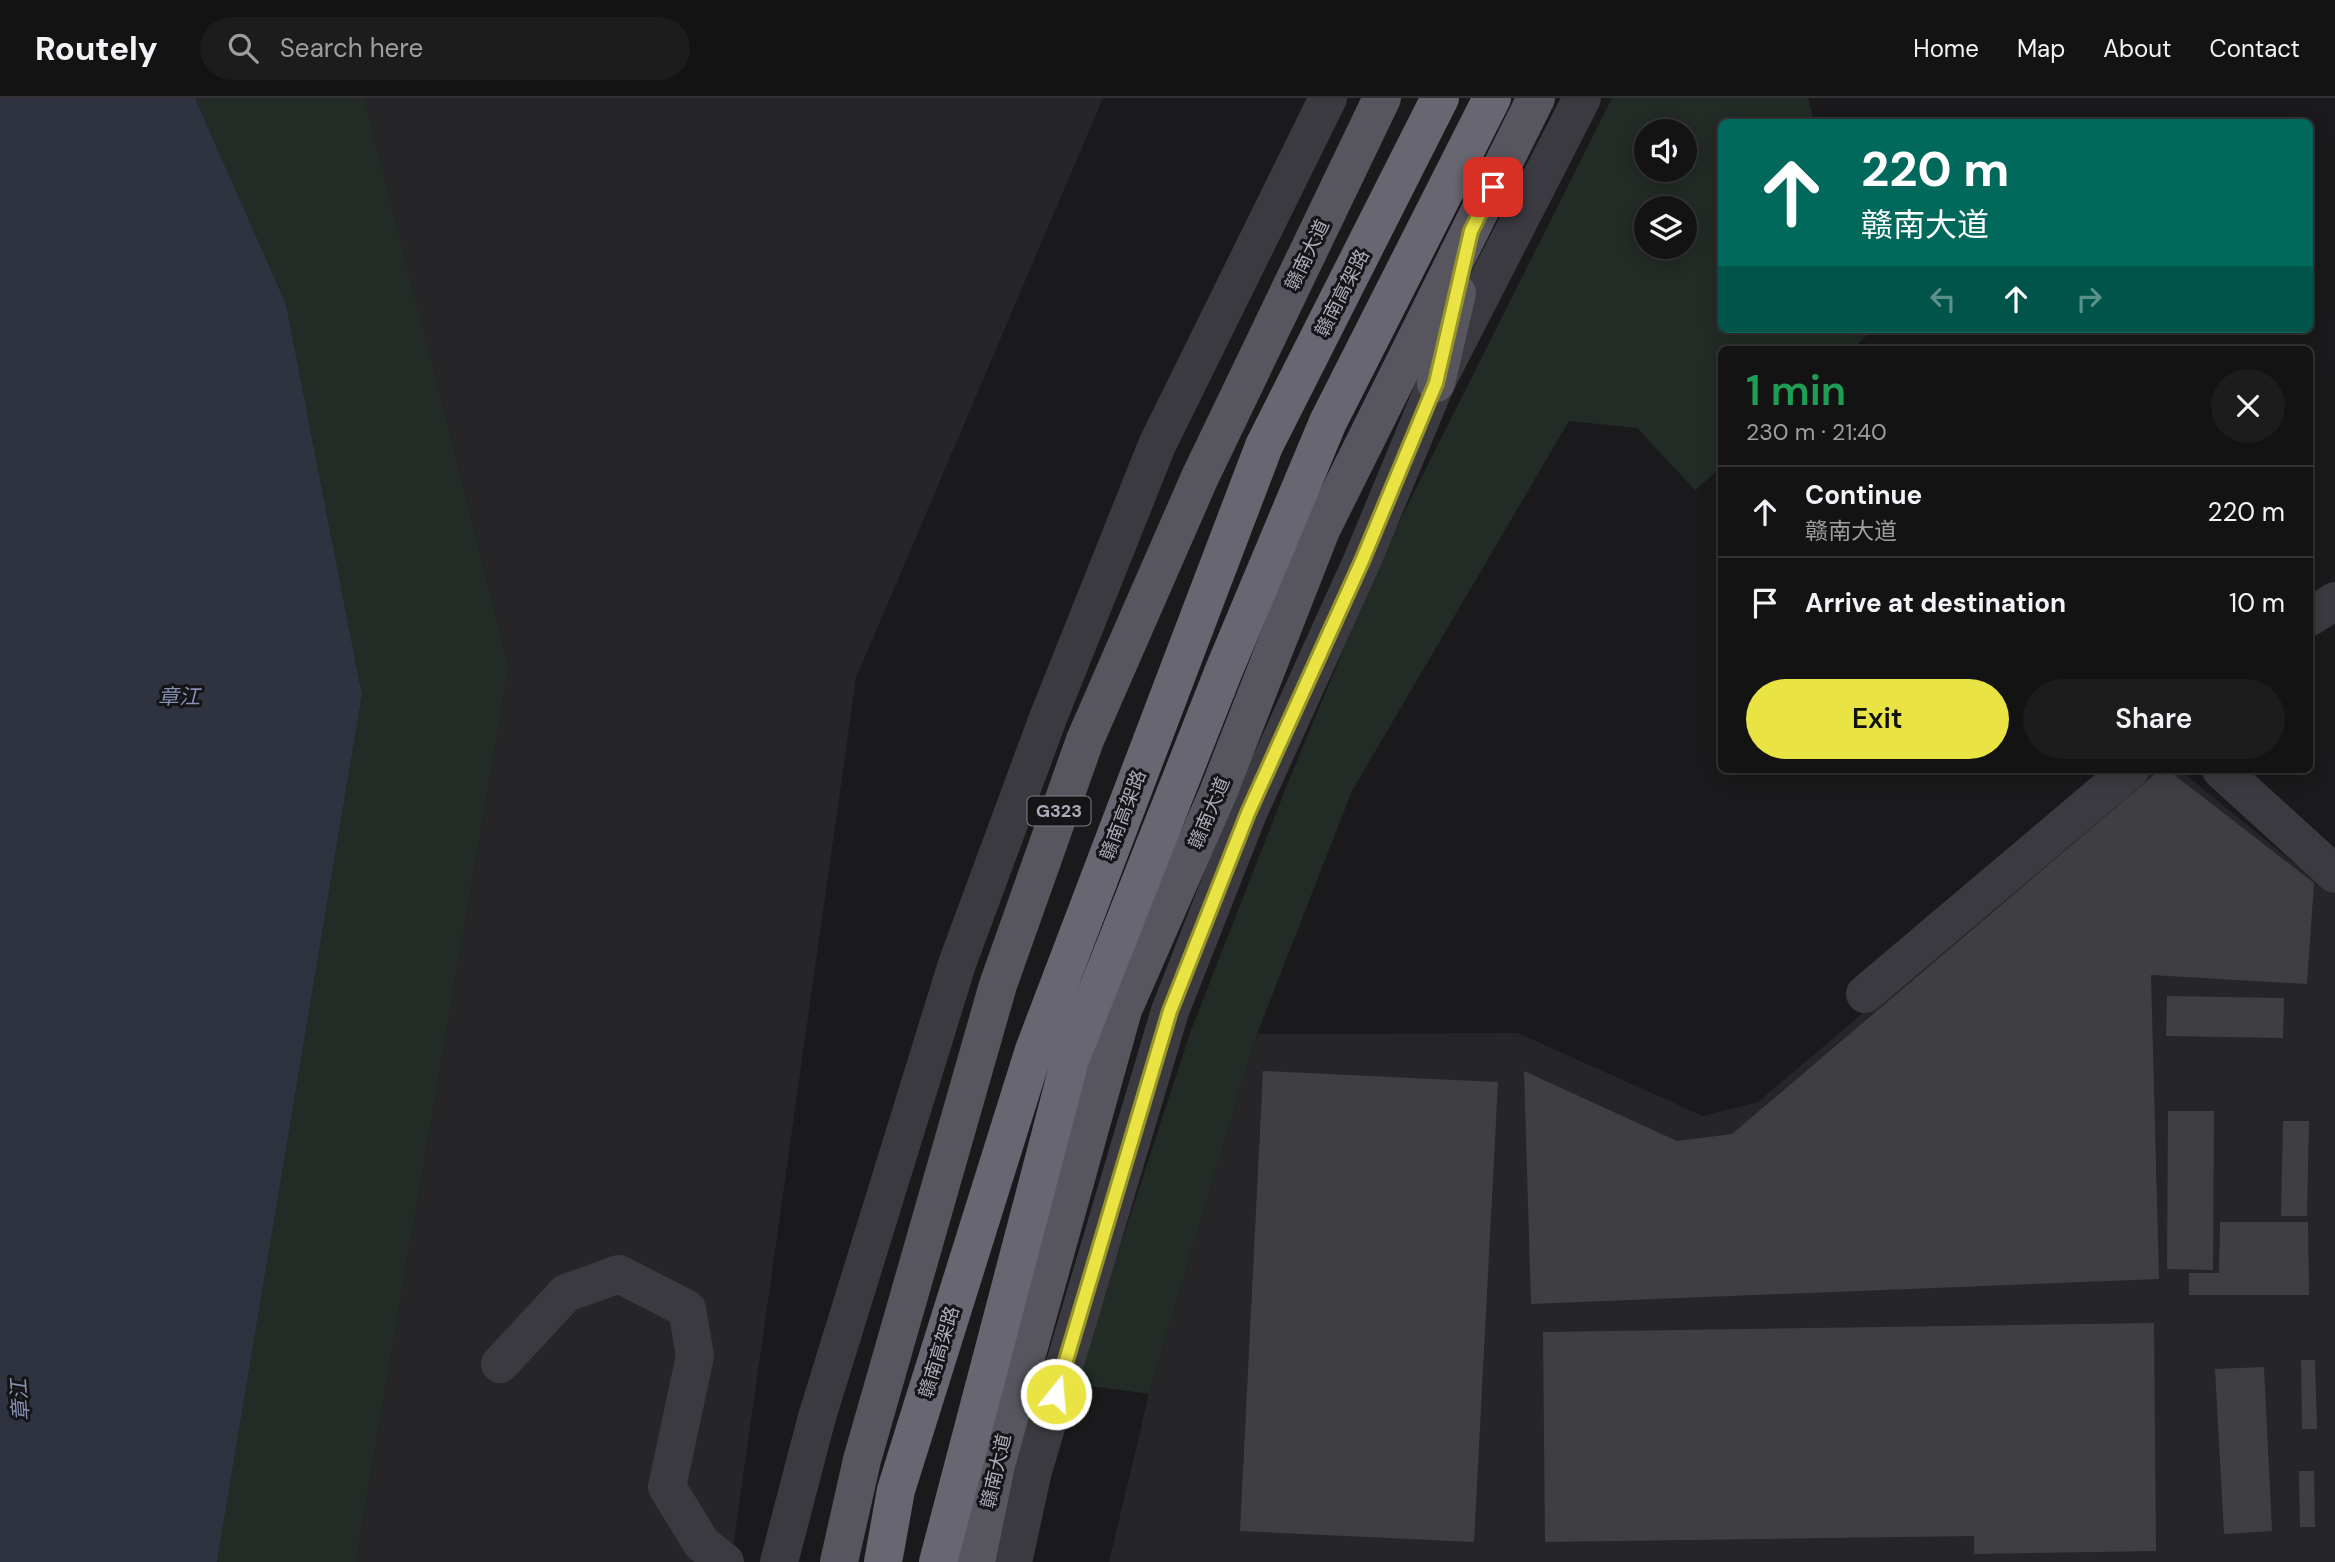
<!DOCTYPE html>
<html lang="en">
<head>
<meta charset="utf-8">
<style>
  :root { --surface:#141314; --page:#1d1c1d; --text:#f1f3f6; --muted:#9d9ea0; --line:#333234; --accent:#e9e443 }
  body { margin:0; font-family:"DM Sans","Noto Sans SC",sans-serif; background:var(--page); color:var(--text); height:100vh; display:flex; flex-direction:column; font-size:26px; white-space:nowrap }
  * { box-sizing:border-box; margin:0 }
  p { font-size:23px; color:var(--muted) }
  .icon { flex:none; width:38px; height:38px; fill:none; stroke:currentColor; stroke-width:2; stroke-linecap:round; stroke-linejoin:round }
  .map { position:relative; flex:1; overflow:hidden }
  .panel { position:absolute; left:1718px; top:248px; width:595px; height:427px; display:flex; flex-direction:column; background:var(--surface); border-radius:10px; box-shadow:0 4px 18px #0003,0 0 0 2px var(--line) }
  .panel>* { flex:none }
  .banner { position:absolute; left:1718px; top:21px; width:595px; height:214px; border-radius:10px; box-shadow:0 4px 18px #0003,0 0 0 2px var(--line); background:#00695c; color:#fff; overflow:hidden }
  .fabs { position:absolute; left:1634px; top:21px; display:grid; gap:14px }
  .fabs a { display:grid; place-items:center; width:63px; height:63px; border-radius:50%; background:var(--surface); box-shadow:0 4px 18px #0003,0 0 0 2px var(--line); font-size:35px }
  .pin { position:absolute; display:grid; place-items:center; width:60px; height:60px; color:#fff; margin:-30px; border-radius:14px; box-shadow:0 4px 10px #0006 }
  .me { position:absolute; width:77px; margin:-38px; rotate:17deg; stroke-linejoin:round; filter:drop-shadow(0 0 5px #0008) }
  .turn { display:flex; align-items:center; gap:24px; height:147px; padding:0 28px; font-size:32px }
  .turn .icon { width:91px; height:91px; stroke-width:2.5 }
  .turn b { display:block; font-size:49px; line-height:60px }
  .lanes { display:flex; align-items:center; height:66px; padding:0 28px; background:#0003; justify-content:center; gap:35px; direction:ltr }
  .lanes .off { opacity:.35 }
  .round { display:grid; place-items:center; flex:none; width:74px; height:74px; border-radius:37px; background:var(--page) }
  .summary { display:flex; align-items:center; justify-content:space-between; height:119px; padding:0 28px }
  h1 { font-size:42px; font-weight:600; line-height:52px; color:#1e9e55 }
  .cta { display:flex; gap:14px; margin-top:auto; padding:14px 28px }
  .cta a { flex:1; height:80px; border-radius:42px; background:var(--accent); color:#111; font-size:28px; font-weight:600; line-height:80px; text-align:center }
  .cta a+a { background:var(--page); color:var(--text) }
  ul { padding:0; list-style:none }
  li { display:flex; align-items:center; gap:21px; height:91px; padding:0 28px; border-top:2px solid var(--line) }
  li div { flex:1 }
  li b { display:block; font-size:26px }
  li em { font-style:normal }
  header { display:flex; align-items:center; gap:42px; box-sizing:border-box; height:98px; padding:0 35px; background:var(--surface); border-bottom:2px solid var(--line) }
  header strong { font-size:33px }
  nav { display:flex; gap:38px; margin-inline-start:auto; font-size:24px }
  .search { width:490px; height:63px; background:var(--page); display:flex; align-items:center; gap:18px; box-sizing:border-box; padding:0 24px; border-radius:38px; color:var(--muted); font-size:26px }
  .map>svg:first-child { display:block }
</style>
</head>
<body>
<header>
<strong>Routely</strong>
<div class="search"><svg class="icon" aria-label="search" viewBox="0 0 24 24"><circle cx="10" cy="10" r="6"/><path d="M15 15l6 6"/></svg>Search here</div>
<nav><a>Home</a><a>Map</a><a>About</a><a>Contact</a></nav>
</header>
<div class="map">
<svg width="2335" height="1464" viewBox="0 0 2335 1464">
  <rect width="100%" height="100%" fill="#1a191b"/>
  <path fill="#262528" d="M365,0h738l-247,580 -125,884h-375l153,-895z
    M2149,672h31l147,120 8,1v671h-1226l40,-168 108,-360 261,-1 185,83 55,-14z"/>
  <path fill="#232b26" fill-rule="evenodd" d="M195,0h170l144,569 -153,895h-139l145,-867 -76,-391z
    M1612,0h196l6,24h-92v207h152l-23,21h-129v117l-27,23 -58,-62 -68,-7 -217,370 -95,243 -108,360 -74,-10 115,-351 97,-248 96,-231zM1647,33h38v39h-38zM1647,110h38v39h-38z"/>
  <path fill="#2f333f" d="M0,0h195l91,206 76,391 -145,867h-217z"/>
  <path fill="#3f3e42" d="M2160,672h8l146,113 -7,101 -156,-9 8,304 -628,25 -7,-233 153,70 55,-7z
    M2167,898l117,2 -1,40 -117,-2z
    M1263,973l235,11 -24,460 -234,-11z
    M2168,1013h46l-1,159 -46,-1z
    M2283,1023h26l-2,95h-26z
    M2220,1124h88l1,73h-120v-22h30z
    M2154,1225l2,228 -182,3v-18l-429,6 -2,-210z
    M2301,1262h14l2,69h-15z
    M2264,1269l8,164 -48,3 -9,-165z
    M2299,1373h15l1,56h-15z"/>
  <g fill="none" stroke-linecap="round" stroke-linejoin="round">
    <path stroke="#3b3a40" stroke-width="38" d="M2310,519l25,-16
      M2221,672l114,104
      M1865,896l265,-224
      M500,1266l66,-71 53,-19 68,35 8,47 -28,131 35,57 23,18
      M779,1464l38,-145 140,-453 91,-246 109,-273 171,-347
      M1013,1464l20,-91 137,-460 78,-198 114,-252 74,-178 146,-285"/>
    <path stroke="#57565f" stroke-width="38" d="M1436,285l21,-90
      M839,1464l23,-102 136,-475 87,-245 115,-263 182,-379
      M976,1464l20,-97 127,-455 95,-217 103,-263 215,-432"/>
    <path stroke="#676671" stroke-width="38" d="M883,1464l13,-72 138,-440 230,-604 176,-348
      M938,1464l132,-502 154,-390 104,-248 164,-324"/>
  </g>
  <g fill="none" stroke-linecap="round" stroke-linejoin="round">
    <g stroke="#97942c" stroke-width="18">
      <path id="route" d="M1056,1296l114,-383 78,-198 114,-252 74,-178 35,-152 22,-44"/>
    </g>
    <use href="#route" stroke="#e9e443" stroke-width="12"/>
  </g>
  <g text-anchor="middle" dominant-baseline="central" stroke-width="6" stroke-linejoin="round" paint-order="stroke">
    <rect fill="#151416" stroke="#7f7e89" stroke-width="2" x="1027.5" y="698.5" width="63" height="29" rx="5"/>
    <g font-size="18" font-weight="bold" fill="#acacba">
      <text x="1059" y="713">G323</text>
    </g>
    <g font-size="19" fill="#acacba" stroke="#151416">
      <text transform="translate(1307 157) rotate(-64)">赣南大道</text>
      <text transform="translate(1342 195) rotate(-63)">赣南高架路</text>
      <text transform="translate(1209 715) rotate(-67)">赣南大道</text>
      <text transform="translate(1123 717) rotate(-69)">赣南高架路</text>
      <text transform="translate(939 1254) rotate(-73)">赣南高架路</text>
      <text transform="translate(996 1373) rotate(-77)">赣南大道</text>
    </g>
    <g font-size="21" font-style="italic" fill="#8590b3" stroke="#151416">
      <text x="179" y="599">章江</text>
      <text transform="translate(20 1302) rotate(-94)">章江</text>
    </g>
  </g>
</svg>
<div class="fabs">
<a><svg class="icon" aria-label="sound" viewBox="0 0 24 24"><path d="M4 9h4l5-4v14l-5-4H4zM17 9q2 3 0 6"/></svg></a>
<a><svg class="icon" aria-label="layers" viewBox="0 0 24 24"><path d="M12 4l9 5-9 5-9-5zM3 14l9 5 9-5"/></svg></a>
</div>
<div class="pin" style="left:1493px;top:89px;background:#d93025"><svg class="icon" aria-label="arrive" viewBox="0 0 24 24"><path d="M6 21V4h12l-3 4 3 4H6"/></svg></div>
<svg class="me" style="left:1056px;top:1296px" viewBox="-20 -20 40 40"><circle r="17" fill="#e9e443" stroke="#fff" stroke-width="3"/><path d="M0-11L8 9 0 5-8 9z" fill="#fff"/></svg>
<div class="banner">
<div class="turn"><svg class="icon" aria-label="ahead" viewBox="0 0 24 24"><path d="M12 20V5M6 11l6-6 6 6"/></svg><div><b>220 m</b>赣南大道</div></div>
<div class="lanes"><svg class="icon off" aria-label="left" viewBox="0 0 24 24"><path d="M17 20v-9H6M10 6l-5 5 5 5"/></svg><svg class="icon" aria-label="ahead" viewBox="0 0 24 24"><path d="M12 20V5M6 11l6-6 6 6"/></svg><svg class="icon off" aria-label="right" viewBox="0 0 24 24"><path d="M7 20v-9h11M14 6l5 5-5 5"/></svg></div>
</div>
<section class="panel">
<div class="summary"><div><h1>1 min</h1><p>230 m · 21:40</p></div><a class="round"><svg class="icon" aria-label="close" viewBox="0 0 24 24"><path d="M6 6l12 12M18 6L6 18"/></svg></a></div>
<ul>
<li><svg class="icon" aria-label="ahead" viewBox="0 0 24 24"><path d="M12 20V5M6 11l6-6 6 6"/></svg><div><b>Continue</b><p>赣南大道</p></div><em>220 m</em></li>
<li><svg class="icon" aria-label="arrive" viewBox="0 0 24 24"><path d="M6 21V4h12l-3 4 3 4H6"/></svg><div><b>Arrive at destination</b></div><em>10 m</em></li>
</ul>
<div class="cta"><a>Exit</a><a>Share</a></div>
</section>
</div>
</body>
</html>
